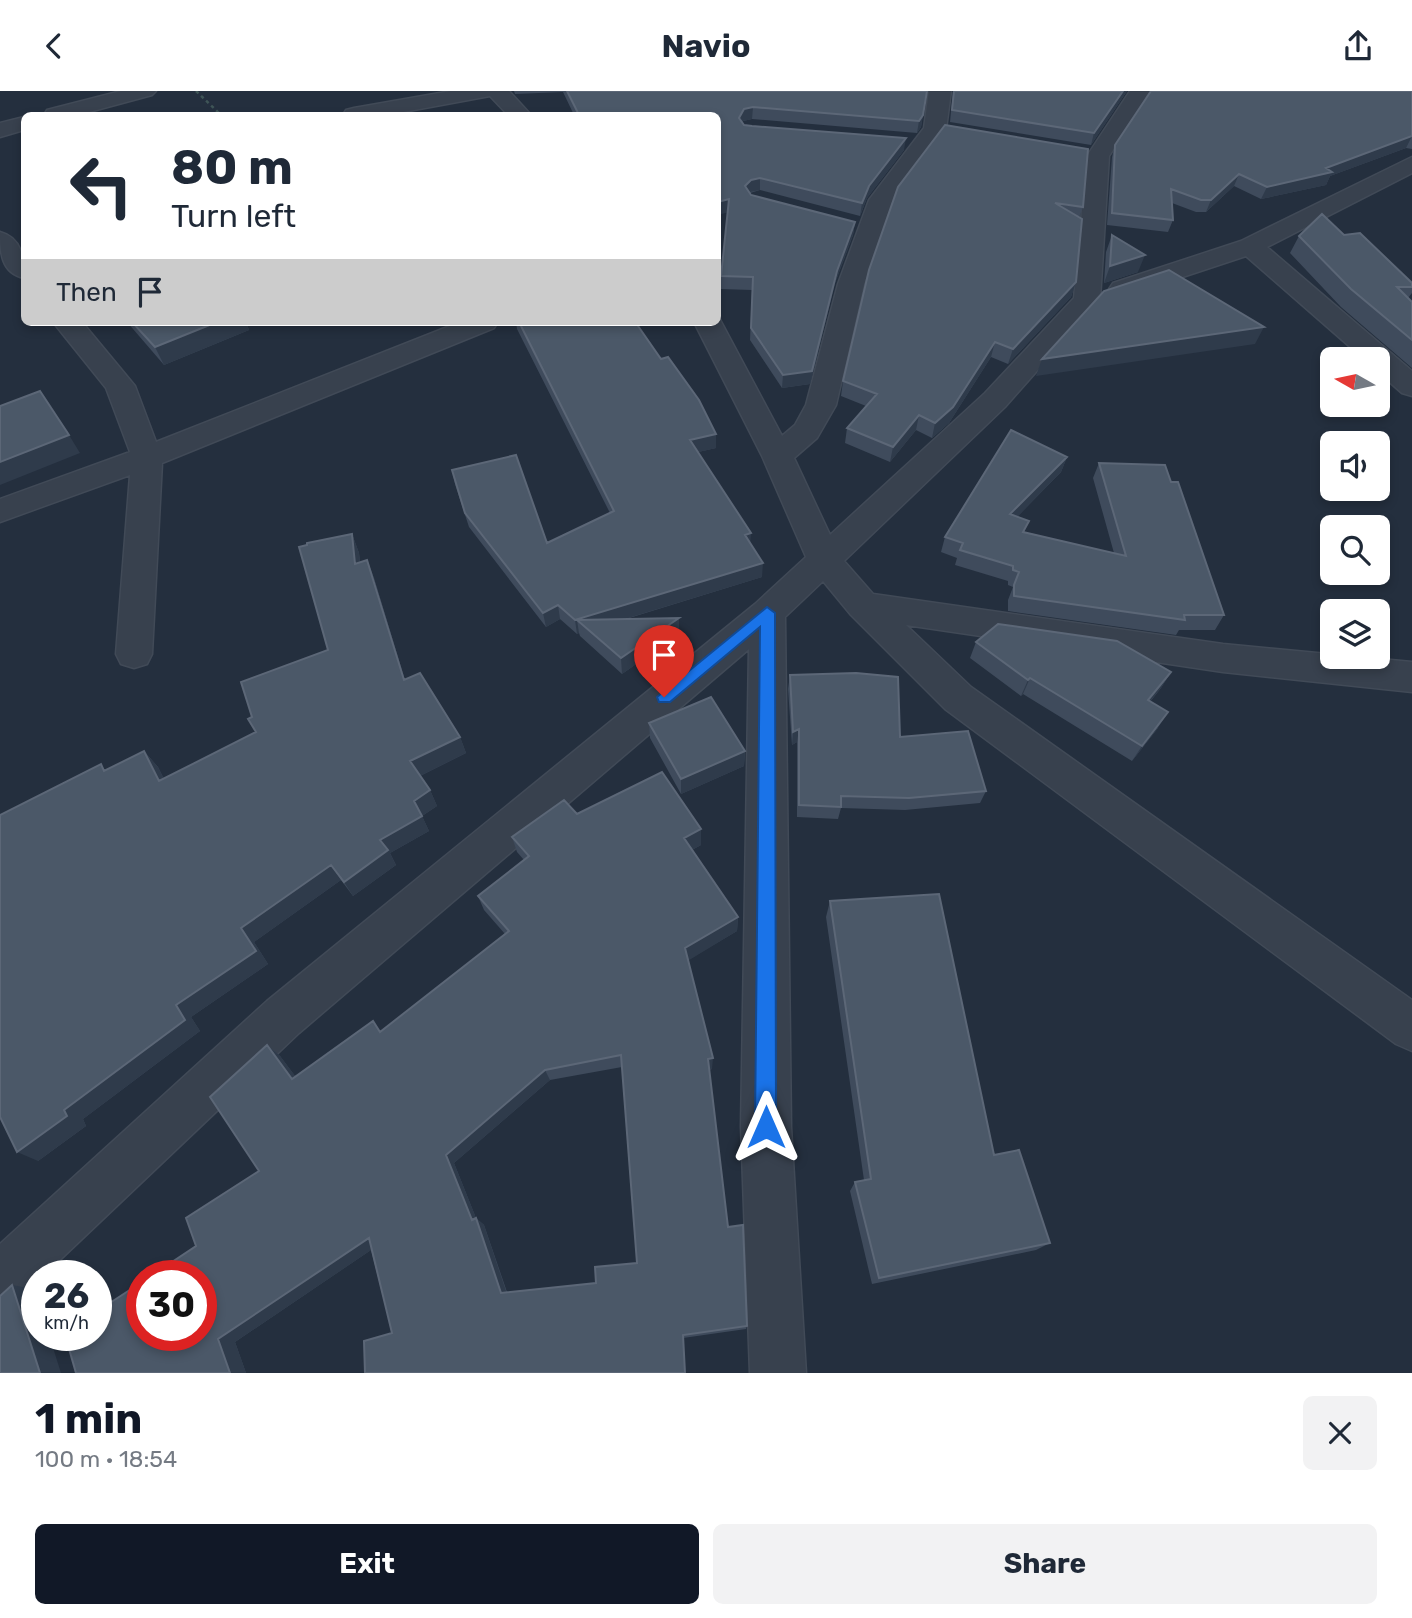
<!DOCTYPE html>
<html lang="en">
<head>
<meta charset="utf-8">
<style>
  :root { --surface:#fff; --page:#f2f2f3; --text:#1f2937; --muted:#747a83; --accent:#111827 }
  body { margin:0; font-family:Rubik,sans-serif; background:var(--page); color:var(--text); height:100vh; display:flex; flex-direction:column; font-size:26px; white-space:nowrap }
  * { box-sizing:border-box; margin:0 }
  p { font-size:23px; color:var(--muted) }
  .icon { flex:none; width:38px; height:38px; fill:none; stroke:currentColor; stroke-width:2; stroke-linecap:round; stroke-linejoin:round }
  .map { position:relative; height:1282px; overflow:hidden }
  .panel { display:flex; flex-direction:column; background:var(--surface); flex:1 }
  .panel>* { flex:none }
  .hud { position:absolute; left:21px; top:21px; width:700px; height:214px; border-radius:10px; box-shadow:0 4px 10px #0003; background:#fff; color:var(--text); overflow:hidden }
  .needle { width:46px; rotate:279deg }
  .fabs { position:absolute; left:1320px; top:256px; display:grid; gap:14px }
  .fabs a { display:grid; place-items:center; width:70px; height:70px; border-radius:10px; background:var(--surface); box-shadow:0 4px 10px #0003; font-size:35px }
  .speed { position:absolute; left:21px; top:1169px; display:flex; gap:14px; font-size:35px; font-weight:700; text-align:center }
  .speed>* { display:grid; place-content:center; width:91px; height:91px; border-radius:50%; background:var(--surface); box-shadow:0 4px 10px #0003; line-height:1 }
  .speed small { font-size:18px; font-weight:400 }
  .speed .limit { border:10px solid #d22; background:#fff; color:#111 }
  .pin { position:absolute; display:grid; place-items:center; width:60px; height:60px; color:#fff; margin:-72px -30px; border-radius:50% 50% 50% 0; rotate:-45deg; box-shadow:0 0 7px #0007 }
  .pin .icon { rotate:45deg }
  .me { position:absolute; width:77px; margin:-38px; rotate:0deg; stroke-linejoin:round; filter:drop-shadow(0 0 5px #0008) }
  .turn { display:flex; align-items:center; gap:24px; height:147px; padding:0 35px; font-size:32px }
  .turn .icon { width:91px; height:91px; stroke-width:2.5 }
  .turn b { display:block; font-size:49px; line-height:60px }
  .then { display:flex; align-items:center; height:66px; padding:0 35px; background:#0003; gap:14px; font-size:26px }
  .round { display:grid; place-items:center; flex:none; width:74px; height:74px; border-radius:10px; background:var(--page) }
  .overview { display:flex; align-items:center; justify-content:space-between; height:119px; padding:0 35px }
  h1 { font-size:42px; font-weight:700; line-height:52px; color:var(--accent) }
  .button { display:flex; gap:14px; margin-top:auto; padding:14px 35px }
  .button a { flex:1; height:80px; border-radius:10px; background:var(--accent); color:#fff; font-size:28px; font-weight:700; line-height:80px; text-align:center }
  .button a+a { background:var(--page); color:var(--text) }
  header { display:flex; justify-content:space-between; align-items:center; height:91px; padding:0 35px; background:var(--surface); font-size:32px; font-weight:700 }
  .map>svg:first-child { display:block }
</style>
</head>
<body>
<header><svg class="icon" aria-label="back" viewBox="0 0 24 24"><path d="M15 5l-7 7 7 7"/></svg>Navio<svg class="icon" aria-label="share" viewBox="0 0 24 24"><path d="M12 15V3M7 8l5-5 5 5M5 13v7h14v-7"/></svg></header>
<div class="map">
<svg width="1412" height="1282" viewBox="0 0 1412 1282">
  <rect width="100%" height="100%" fill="#242f3e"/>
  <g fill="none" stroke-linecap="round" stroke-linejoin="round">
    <g stroke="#414a57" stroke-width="3">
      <path id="minor" d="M121,0h35l-4,4 -74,20h-34l3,-5z
        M451,0h58l22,24h-23l-18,-19 -103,19h-44l3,-5 8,-2z
        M929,0h22l-5,38 -53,72 -29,83 -28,121 -19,33 -23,20 36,77 155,-142 89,-95 13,-142 43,-65h22l-43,65 -9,144 -95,107 -161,154 29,33 350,50 189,18v30l-189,-20 -317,-47 65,62 441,313v51l-16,-7 -451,-335 -94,-94 -28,-34 -38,36 6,510 15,246h-56l-9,-246 8,-478 -450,384 -256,243h-6v6l-18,17 -19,8v-63l267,-243 488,-397 51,-47 -44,-101 -68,-134h24v-6l64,120 13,-11 11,-20 32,-121 31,-84 55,-72z
        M24,26v13l-24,7v-14z
        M1412,66v16l-145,74 145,124v25l-10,-3 -25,-22v-12h-13l-118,-103 -124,41 -9,-2 -4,-6 4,-6 128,-42z
        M0,141c22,6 24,26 24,46 -23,-5 -24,-26 -24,-46z
        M53,231h29l53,64 21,56 304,-120h38l-4,6 -332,135 -10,191 -5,10 -13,4 -13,-4 -5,-10 14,-179 -130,47v-23l130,-47 -24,-64z"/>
    </g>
    <path stroke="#3f5557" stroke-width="2.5" stroke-dasharray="3.5 3.5" stroke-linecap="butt" d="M196,0l25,24"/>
    <use href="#minor" fill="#38414e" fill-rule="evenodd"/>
  </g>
  <path fill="#3f4b5c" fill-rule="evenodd" d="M514,0h413l-6,36 -4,6 -165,-14 -9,2v2l1,2 8,1 152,24 -37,48 -7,18 -100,-26 -10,3 1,2 104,27 -2,13 -18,48 -25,101 -28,4 -32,-48 2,-50 -32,-1 1,-13 7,-64 -10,-97h-144l-11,-23 -48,2z
    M953,0h174l-36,54 -141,-23z
    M1412,0v58l-6,-1 -76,28 -4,9 -65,14 -27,-13 -28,26h-10l-24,-9 1,17 -5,12 -61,-7 5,-68 3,-12z
    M898,96l185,20 -4,11 -3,64 -5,15 -63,67 -17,-7 -42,66 -17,15 -16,-8 -26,32 -45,-19 2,-15 19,-22 -25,-10 2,-15z
    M1112,144l26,37 -34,11 2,-31z
    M1344,144l68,48v10l-4,5 4,4v66l-71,-61 -51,-54 9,-17z
    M127,231h119l3,8 -85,35z
    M516,231h113l87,126 -18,4 52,91 12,34 -136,42 53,15 -57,40 -42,-38 -1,-3 -2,1 -17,-15 -14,8 -77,-100 -14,-43 -3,-14 95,73 63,-30 -93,-184z
    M1067,366l-6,15 -44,45 8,15 89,21 -21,-75 6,-15 72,19 53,133 -9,15h-36l-3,5 -168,-24v-11l5,-13 -5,-2v-4l-53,-16 2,-7 -16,-6 4,-15z
    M352,443l7,19 1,9 7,-2 7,18 31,102 55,57 6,16 -46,23 10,14 7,16 -15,10 7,15 -39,22 6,12 -43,31 -12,-16 -87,62 14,22 -77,53 9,14 -117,88 3,7 -48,35 69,-391 37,-19 14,16 6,12 92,-47 -4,-15 76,-67z
    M976,551l195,30 -10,16 -11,14 8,26 -26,33 -109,-67 -2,2 -51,-38z
    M790,584l110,62 86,54 -6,12 -75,7 -64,-2 -3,11 -41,-2v-75l-5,3 -4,-56z
    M649,632l96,28 -1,15 -63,28 -31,-56z
    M577,723l124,15v16l-9,5 46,67 -1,14 -49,29 24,109 -3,1 19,157 19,99 -1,3 -63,9 -291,-5 -21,-83 -136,92 11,31h-170l120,-127 63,-75 8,-126 13,11 15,20 86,-45 124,-97 -21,-24 -6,-14 46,-36 -7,-8 -5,-15zM622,976l15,196 -41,20 -89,9 -23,-67 -8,-7 -22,-55 96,-83z
    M830,810l164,254 56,88 -14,7 -164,34 -22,-93 5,-9 9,-2 -38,-263z"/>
  <path fill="#2f3b4b" d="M1123,0h4l-36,54 3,-12z
    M753,16l-1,12 -9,2 -4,9v-12l5,-9z
    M923,24l-2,12 -4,6 2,-12z
    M1412,45l-6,12 -76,28 -4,9 -65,14 6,-12 59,-19z
    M906,47l-2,12 -37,48 -7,18 2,-13 7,-17z
    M1239,83l-5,12 -28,26 5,-12z
    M760,87v12l-10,2 -5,6v-12l6,-6z
    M729,108v13l-11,3v-13z
    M855,131l-2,13 -18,48 -25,101 -28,4 1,-13 54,-104z
    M1145,164l-7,17 -34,11 6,-17z
    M1076,191l-5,15 -63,67 5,-15z
    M217,231h29l3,8 -85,35 -9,-18z
    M1264,236l-9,17 -219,32 6,-17z
    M995,251l-4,15 -42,66 -17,15 3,-15z
    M919,324l-3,15 -26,32 3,-15z
    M716,343v14l-26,6v-14z
    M69,344l11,18 -80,32v-23z
    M1067,366l-6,15 -56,57 5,-15z
    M751,442l-1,14 -5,-12z
    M352,443l7,19 3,29 -7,-18z
    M367,469l7,18 36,119 -6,-17z
    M763,472l-1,14 -173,53 -12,-10 2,13 -2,1 -2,-14z
    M558,514l2,14 -14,8 -3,-14z
    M679,527v16l-57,40 -1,-16z
    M1171,581l-10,16 -23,28 10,-16z
    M1030,587l-7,16 -2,2 7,-16z
    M1168,621l-10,16 -26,33 10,-15z
    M799,638l-2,13 -5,3 1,-13z
    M460,646l6,16 -48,24 -8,-16z
    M144,660l14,16 15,30 -14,-16z
    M745,660l-1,15 -63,28v-15z
    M430,699l7,16 -15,10 7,15 -39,22 6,12 -43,31 -9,-14 70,-81z
    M701,738v16l-17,9v-16z
    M331,774l10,15 -87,62 14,22 -77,53 9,14 -117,88 3,7 -48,35 -21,-9 47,-42 177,-182z
    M738,826l-1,14 -51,31 -1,-14z
    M267,954l13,11 25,33 -13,-10z
    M713,967l-1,11 -4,1v-11z
    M545,979l5,10 -96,83 22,55 8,7 24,72 -7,-4 -55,-138z
    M369,1147l11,6 -145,98 11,31h-16l-12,-34z
    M12,1194l21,4 4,11v35h12l12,38h-21z"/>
  <path fill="#4b5868" stroke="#5c6777" stroke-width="2" fill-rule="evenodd" d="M567,0h360l-4,24 -4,6 -166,-14 -9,2 -5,9 5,7 8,1 154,12 -37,48 -7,17 -102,-25 -9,2 -6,6 6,9 104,27 -18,49 -25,100 -29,4 -32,-47 2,-51 -32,-1 8,-77 -11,3v-87h-139z
    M954,0h169l-29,42 -142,-23z
    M1151,0h261v45l-86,32 6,4 -65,15 -28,-13 -28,26h-10l-30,-11 2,31 -61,-7 3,-68z
    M945,34l143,24 -5,58 -28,-4 27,16 -6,63 -63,67 -18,-7 -42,65 -18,16 -16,-8 -26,32 -46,-19 30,-34 -34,-13 26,-111 29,-83z
    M1322,123l22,21 16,-2 52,50v4h-15l15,15v38l-61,-51 -52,-53z
    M1112,144l33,20 -35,11z
    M1169,179l95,57 -222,32 62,-68z
    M132,231h85l-62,25z
    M519,231h110l2,2 5,-1 25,36 7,-2 31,43 17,34 -26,6 61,93 -6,2 18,28 -188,57 -17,-15 -15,8 -78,-100 -13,-43 64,-15 31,88 67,-32z
    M40,300l29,44 -69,27v-56z
    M1011,339l56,27 -57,57 19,7 -6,11 103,24 -27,-93 66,2 6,17h7l46,133h-40l1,5 -171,-24v-11l5,-13 -6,-2v-4l-53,-16 3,-7 -18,-6z
    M352,443l3,30 12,-4 37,120 16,-7 40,64 -50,24 20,29 -16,11 8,15 -42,24 8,10 -44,32 -13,-17 -90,63 15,23 -80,54 9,15 -121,90 3,6 -50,36 -17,-35v-302l101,-51 3,7 40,-20 15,30 97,-49 -8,-13 4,-2 -11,-35 87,-32 -29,-103 8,-2v-2z
    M679,527l-58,40 -44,-38z
    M998,533l119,17 54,31 -23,28 20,12 -26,34 -112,-68 -2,2 -52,-38z
    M856,582l42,4 2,60 68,-6 18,60 -77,7 -68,-2v11l-42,-2v-76l-6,3 -3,-57z
    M711,606l34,54 -64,28 -32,-56z
    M662,681l39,57 -17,9 54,79 -53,31 28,110 -5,1 20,168 15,-2 4,101 -64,9 2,38h-320l-1,-32 28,-8 -23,-95 -151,101 12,34h-154l-11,-38h31v-23l46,-30v53h59v-59h-50l45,-30 -10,-28 73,-47 -49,-74 57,-52 25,34 81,-58 7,11 129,-101 -31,-35 51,-40 -17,-19 52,-37 13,14zM621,964l16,208 -42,4 1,16 -95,10 -25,-75 -4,2 -26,-65 99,-85z
    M939,803l55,261 25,-5 31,93 -171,35 -24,-96 16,-3 -41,-278z
    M12,1194l28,88h-40v-77z"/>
  <path fill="#1a73e8" stroke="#114b97" stroke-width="2" d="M767,516l8,6 1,514 -3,7 -7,3 -8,-3 -3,-7 5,-500 -90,75h-11l-2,-5z"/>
</svg>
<div class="fabs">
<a><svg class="needle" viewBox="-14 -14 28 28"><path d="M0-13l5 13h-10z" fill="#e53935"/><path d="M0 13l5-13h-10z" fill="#747a83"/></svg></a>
<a><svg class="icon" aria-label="sound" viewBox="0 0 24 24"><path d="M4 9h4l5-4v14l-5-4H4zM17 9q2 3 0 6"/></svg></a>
<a><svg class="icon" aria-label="search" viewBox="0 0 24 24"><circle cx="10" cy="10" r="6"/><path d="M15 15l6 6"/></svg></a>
<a><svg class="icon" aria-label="layers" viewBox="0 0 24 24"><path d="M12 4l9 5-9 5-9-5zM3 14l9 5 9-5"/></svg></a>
</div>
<div class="speed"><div>26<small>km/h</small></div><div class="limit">30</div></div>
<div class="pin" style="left:664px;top:606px;background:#d93025"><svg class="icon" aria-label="arrive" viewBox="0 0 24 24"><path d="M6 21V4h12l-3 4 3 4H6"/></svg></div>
<svg class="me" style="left:766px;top:1036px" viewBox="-20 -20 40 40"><path d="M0-17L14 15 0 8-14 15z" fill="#1a73e8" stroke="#fff" stroke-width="4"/></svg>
<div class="hud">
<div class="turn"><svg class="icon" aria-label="left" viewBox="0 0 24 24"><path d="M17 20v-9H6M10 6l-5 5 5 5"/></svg><div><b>80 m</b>Turn left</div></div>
<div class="then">Then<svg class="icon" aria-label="arrive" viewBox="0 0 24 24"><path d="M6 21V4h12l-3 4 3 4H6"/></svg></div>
</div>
</div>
<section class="panel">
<div class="overview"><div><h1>1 min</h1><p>100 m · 18:54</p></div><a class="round"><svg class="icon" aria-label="close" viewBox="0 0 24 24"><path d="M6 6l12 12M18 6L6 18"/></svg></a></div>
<div class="button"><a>Exit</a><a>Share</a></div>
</section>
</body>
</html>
